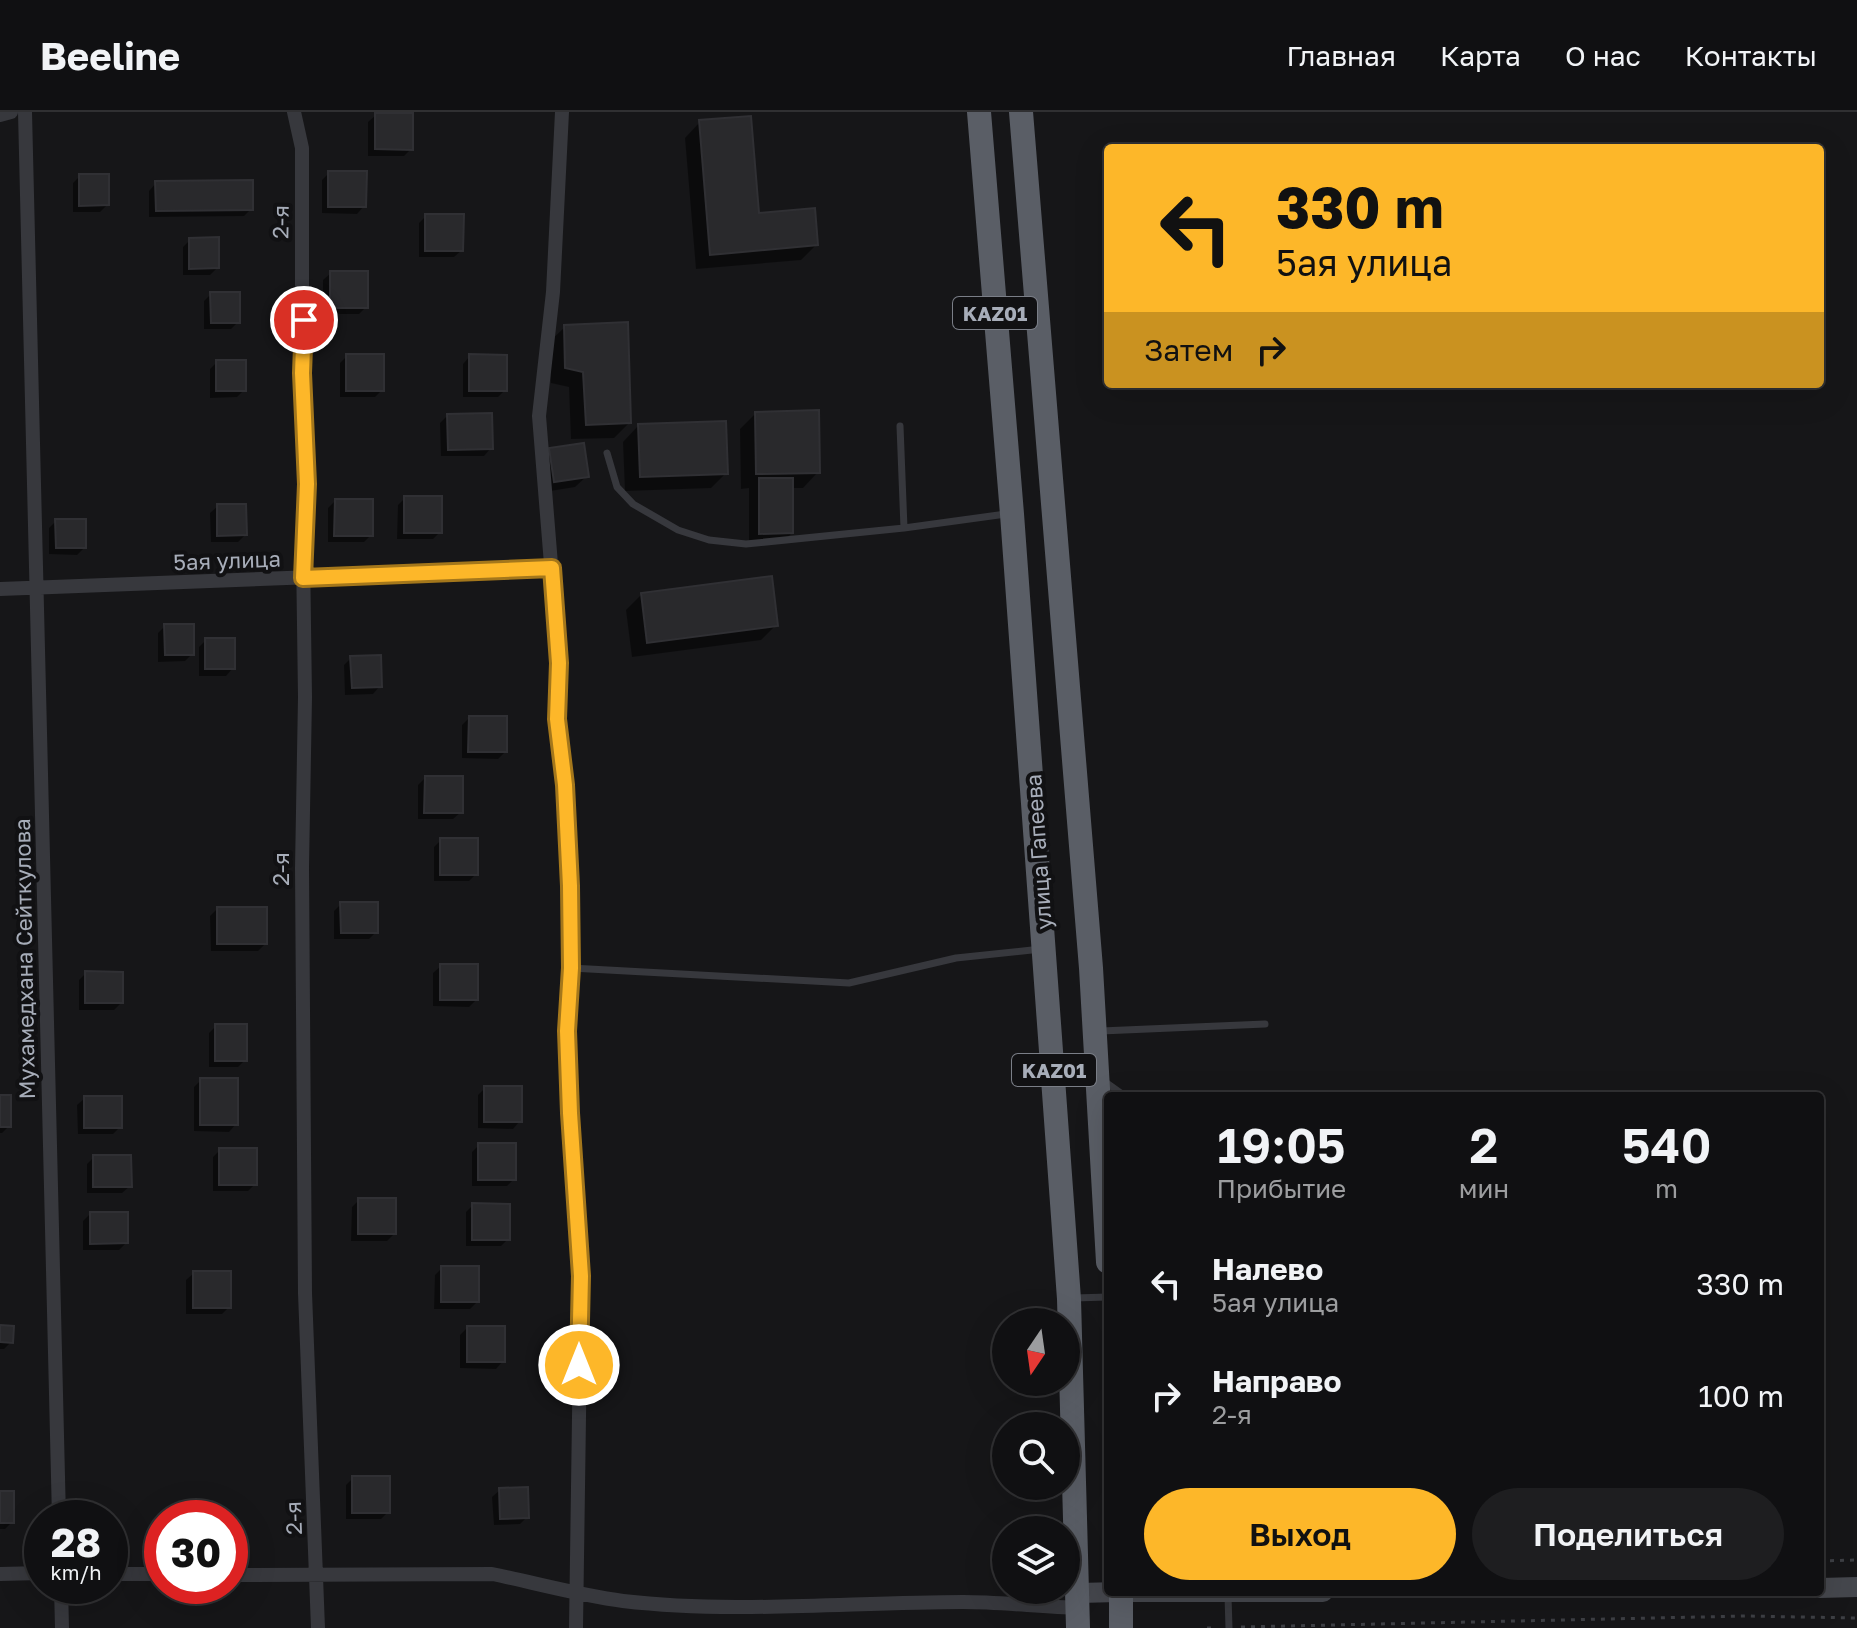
<!DOCTYPE html>
<html lang="ru">
<head>
<meta charset="utf-8">
<style>
  :root { --surface:#101012; --page:#1e1e20; --text:#f1f3f6; --muted:#9c9d9f; --line:#303032; --accent:#fdb729 }
  body { margin:0; font-family:"Golos Text",sans-serif; background:var(--page); color:var(--text); height:100vh; display:flex; flex-direction:column; font-size:30px; white-space:nowrap }
  * { box-sizing:border-box; margin:0 }
  p { font-size:26px; color:var(--muted) }
  .icon { flex:none; width:44px; height:44px; fill:none; stroke:currentColor; stroke-width:2; stroke-linecap:round; stroke-linejoin:round }
  .map { position:relative; flex:1; overflow:hidden }
  .panel { position:absolute; left:1104px; top:980px; width:720px; height:504px; display:flex; flex-direction:column; background:var(--surface); border-radius:8px; box-shadow:0 8px 32px #0002,0 0 0 2px var(--line) }
  .panel>* { flex:none }
  .banner { position:absolute; left:1104px; top:32px; width:720px; height:244px; border-radius:8px; box-shadow:0 8px 32px #0002,0 0 0 2px var(--line); background:#fdb729; color:#111; overflow:hidden }
  .needle { width:52px; rotate:193deg }
  .fabs { position:absolute; left:992px; top:1196px; display:grid; gap:16px }
  .fabs a { display:grid; place-items:center; width:88px; height:88px; border-radius:50%; background:var(--surface); box-shadow:0 8px 32px #0002,0 0 0 2px var(--line); font-size:40px }
  .speed { position:absolute; left:24px; top:1388px; display:flex; gap:16px; font-size:40px; font-weight:700; text-align:center }
  .speed>* { display:grid; place-content:center; width:104px; height:104px; border-radius:50%; background:var(--surface); box-shadow:0 8px 32px #0002,0 0 0 2px var(--line); line-height:1 }
  .speed small { font-size:20px; font-weight:400 }
  .speed .limit { border:12px solid #d22; background:#fff; color:#111 }
  .pin { position:absolute; display:grid; place-items:center; width:68px; height:68px; color:#fff; margin:-34px; border:4px solid #fff; border-radius:50%; box-shadow:0 2px 8px #0007 }
  .me { position:absolute; width:88px; margin:-44px; rotate:0deg; stroke-linejoin:round; filter:drop-shadow(0 0 6px #0008) }
  .turn { display:flex; align-items:center; gap:28px; height:168px; padding:0 40px; font-size:36px }
  .turn .icon { width:104px; height:104px; stroke-width:2.5 }
  .turn b { display:block; font-size:56px; line-height:68px }
  .then { display:flex; align-items:center; height:76px; padding:0 40px; background:#0003; gap:16px; font-size:30px }
  .eta { display:flex; justify-content:space-evenly; align-items:center; height:136px; text-align:center }
  .eta b { font-size:48px; font-weight:600; line-height:56px }
  .primary-button { display:flex; gap:16px; margin-top:auto; padding:16px 40px }
  .primary-button a { flex:1; height:92px; border-radius:48px; background:var(--accent); color:#111; font-size:32px; font-weight:600; line-height:92px; text-align:center }
  .primary-button a+a { background:var(--page); color:var(--text) }
  ul { padding:0; list-style:none }
  li { display:flex; align-items:center; gap:24px; height:112px; padding:0 40px }
  li div { flex:1 }
  li b { display:block; font-size:30px }
  li em { font-style:normal }
  header { display:flex; align-items:center; gap:48px; box-sizing:border-box; height:112px; padding:0 40px; background:var(--surface); border-bottom:2px solid var(--line) }
  header strong { font-size:38px }
  nav { display:flex; gap:44px; margin-inline-start:auto; font-size:28px }
  .map>svg:first-child { display:block }
</style>
</head>
<body>
<header>
<strong>Beeline</strong>
<nav><a>Главная</a><a>Карта</a><a>О нас</a><a>Контакты</a></nav>
</header>
<div class="map">
<svg width="1857" height="1516" viewBox="0 0 1857 1516">
  <rect width="100%" height="100%" fill="#161618"/>
  <path fill="#0007" d="M376,3l35,34 -7,7h-36v-34z
    M700,10l57,93 59,30 -15,15 -105,9 -11,-131z
    M329,61l35,33 -7,8 -35,-1v-33z
    M80,64l27,29 -7,7h-27v-29z
    M156,71l95,26 -7,7 -95,1v-26z
    M426,104l36,34 -8,7h-35v-34z
    M190,128l27,28 -7,7h-27v-28z
    M331,161l35,34 -7,7h-36v-34z
    M211,182l27,28 -7,7h-27v-28z
    M565,215l64,96 -15,15 -43,1 -2,-52 -18,-4 -2,-41z
    M347,244l35,34 -7,7h-35v-34z
    M470,244l35,34 -7,7h-35v-33z
    M217,250l27,28 -7,7 -27,1v-29z
    M755,302l63,58 -15,16h-12l1,45 -12,11h-31v-56l-8,1 -1,-60z
    M447,304l44,32 -7,8h-43l-1,-33z
    M638,314l88,47 -15,15 -86,3 -2,-49z
    M550,337l37,27 -12,11 -31,5 -5,-31z
    M405,386l35,34 -7,7h-36l1,-34z
    M335,389l36,34 -7,7h-36v-34z
    M218,394l27,29 -7,7h-27l-1,-29z
    M56,409l28,27 -7,7 -28,-1v-26z
    M642,482l134,31 -15,15 -129,17 -6,-47z
    M165,514l27,28 -7,7 -27,1v-29z
    M206,528l27,28 -7,8h-27v-29z
    M351,546l29,28 -7,8 -28,1 -1,-30z
    M469,606l36,34 -7,7 -36,-1v-33z
    M425,666l36,34 -8,7h-35v-34z
    M441,728l35,34 -7,7h-35v-34z
    M341,792l35,28 -7,7h-35v-28z
    M217,797l48,35 -7,7h-47l-1,-35z
    M441,854l35,34 -7,7 -36,-1v-33z
    M86,861l35,30 -7,7h-35v-30z
    M216,914l29,34 -7,7h-29v-34z
    M201,968l35,44 -7,8 -35,-1v-44z
    M485,976l35,33 -7,8 -35,-1v-33z
    M0,985l9,29 -7,7h-2z
    M85,986l35,29 -7,7h-35l-1,-29z
    M479,1033l35,34 -7,7h-35v-34z
    M220,1038l35,34 -7,7h-35v-34z
    M94,1045l36,29 -8,7h-35v-29z
    M359,1088l35,34 -7,7h-36l1,-34z
    M473,1093l35,34 -7,7h-35v-34z
    M90,1102l36,29 -7,7h-36v-29z
    M442,1156l35,34 -7,7h-36l1,-34z
    M194,1161l35,34 -7,7h-36v-34z
    M0,1215l11,15 -7,7h-4z
    M467,1216l36,33 -7,8 -36,-1v-33z
    M353,1366l35,34 -7,7h-35v-34z
    M500,1378l27,27 -7,7 -26,1 -2,-28z
    M0,1381l12,29 -7,7h-5z"/>
  <path fill="#29292c" stroke="#303034" stroke-width="2" d="M375,1h38v37l-38,-1z
    M751,4l8,97 56,-5 3,37 -108,10 -11,-135z
    M328,59h39l-1,36h-38z
    M79,62h30v31l-30,1z
    M253,68v30l-97,1 -1,-30z
    M425,102h39l-1,37h-38z
    M219,125v31l-30,1v-31z
    M330,159h38v37h-38z
    M210,180h30v31h-29z
    M628,210l3,101 -45,2 -3,-53 -18,-4 -1,-43z
    M346,242h38v37h-38z
    M469,242l38,1v36h-38z
    M216,248h30v31h-30z
    M819,298l1,63 -64,1 -1,-62z
    M492,301l1,36 -45,1 -1,-36z
    M726,309l2,53 -88,3 -2,-53z
    M584,331l5,34 -35,5 -5,-34z
    M759,366h34v55l-34,1z
    M404,384h38v37h-38z
    M335,387h38v37h-39z
    M217,392h29l1,31 -30,1z
    M55,407h31v29h-30z
    M772,464l6,50 -131,17 -6,-50z
    M164,512h30v31h-29z
    M205,526h30v31h-30z
    M381,543l1,32 -30,1 -2,-32z
    M469,604h38v36h-39z
    M425,664h38v37h-39z
    M440,726h38v37h-38z
    M340,790h38v31h-37z
    M217,795h50v37h-50z
    M440,852h38v36h-38z
    M85,859l38,1v31h-38z
    M215,912h32v37h-32z
    M200,966h38v47h-38z
    M484,974h38v36h-38z
    M0,983h11v32h-11z
    M84,984h38v32h-38z
    M478,1031h38v37h-38z
    M219,1036h38v37h-38z
    M93,1043h38l1,32h-39z
    M358,1086h38v36h-38z
    M472,1091l38,1v36h-38z
    M90,1100h38v31l-38,1z
    M441,1154h38v36h-38z
    M193,1159h38v37h-38z
    M0,1213l14,1 -1,17 -13,-1z
    M467,1214h38v36h-38z
    M352,1364h38v37h-38z
    M528,1375l1,31 -29,1 -1,-31z
    M0,1379h14v32h-14z"/>
  <g fill="none" stroke-linecap="round" stroke-linejoin="round">
    <path stroke="#3d3f44" stroke-width="3" stroke-dasharray="4 6" stroke-linecap="butt" d="M1820,1449l37,-1
      M1241,1515l504,-11 112,2
      M1207,1516h10"/>
    <path stroke="#37383d" stroke-width="7" d="M900,314l4,102
      M607,341l10,34 16,17 45,26 31,10 37,4 158,-16 102,-14
      M571,856l278,15 107,-25 85,-9
      M1101,919l164,-7
      M1058,963h36
      M1104,969l21,15
      M1074,1186l34,-1
      M1228,1484l1,32"/>
    <path stroke="#37383d" stroke-width="14" d="M25,0l34,1406
      M294,0l8,36v225l5,111 -4,69 2,144 -3,171 3,425 13,335
      M562,0l-9,180 -14,124 20,247 -2,56 8,66 5,101 -3,145 3,82 11,163 -5,352
      M0,3l11,-3
      M0,477l552,-21
      M0,1462l42,-1
      M110,1462h52
      M230,1463l262,-1c44,9 86,21 131,27 112,13 227,1 340,1 39,0 77,5 116,6
      M61,1474l1,42"/>
    <path stroke="#45474d" stroke-width="20" d="M1820,1476l37,-1
      M1124,1480h199
      M1079,1481l39,-1"/>
    <path stroke="#5a5e66" stroke-width="24" d="M979,0l33,402 57,785 9,329
      M1021,0l70,856 17,294
      M1121,1480v36"/>
  </g>
  <g fill="none" stroke-linecap="round" stroke-linejoin="round">
    <g stroke="#a4771b" stroke-width="20">
      <path id="route" d="M304,208l-2,53 5,111 -4,94 249,-10 7,95 -2,56 8,66 5,101 1,82 -4,63 3,82 11,163 -2,89"/>
    </g>
    <use href="#route" stroke="#fdb729" stroke-width="14"/>
  </g>
  <g text-anchor="middle" dominant-baseline="central" stroke-width="8" stroke-linejoin="round" paint-order="stroke">
    <g fill="#111113" stroke="#7a7e87" stroke-width="2">
      <rect x="953" y="185" width="84" height="32" rx="6"/>
      <rect x="1012" y="942" width="84" height="32" rx="6"/>
    </g>
    <g font-size="20" font-weight="bold" fill="#a7adb9">
      <text x="995" y="201">KАZ01</text>
      <text x="1054" y="958">KАZ01</text>
    </g>
    <g font-size="22" fill="#a7adb9" stroke="#111113">
      <text transform="translate(280 110) rotate(-89)">2-я</text>
      <text transform="translate(227 448) rotate(-2)">5ая улица</text>
      <text transform="translate(1038 740) rotate(-94)">улица Гапеева</text>
      <text transform="translate(280 757) rotate(-90)">2-я</text>
      <text transform="translate(24 847) rotate(-91)">Мухамедхана Сейткулова</text>
      <text transform="translate(293 1406) rotate(-92)">2-я</text>
    </g>
  </g>
</svg>
<div class="fabs">
<a><svg class="needle" viewBox="-14 -14 28 28"><path d="M0-13l5 13h-10z" fill="#e53935"/><path d="M0 13l5-13h-10z" fill="#9c9d9f"/></svg></a>
<a><svg class="icon" aria-label="search" viewBox="0 0 24 24"><circle cx="10" cy="10" r="6"/><path d="M15 15l6 6"/></svg></a>
<a><svg class="icon" aria-label="layers" viewBox="0 0 24 24"><path d="M12 4l9 5-9 5-9-5zM3 14l9 5 9-5"/></svg></a>
</div>
<div class="speed"><div>28<small>km/h</small></div><div class="limit">30</div></div>
<div class="pin" style="left:304px;top:208px;background:#d93025"><svg class="icon" aria-label="arrive" viewBox="0 0 24 24"><path d="M6 21V4h12l-3 4 3 4H6"/></svg></div>
<svg class="me" style="left:579px;top:1253px" viewBox="-20 -20 40 40"><circle r="17" fill="#fdb729" stroke="#fff" stroke-width="3"/><path d="M0-11L8 9 0 5-8 9z" fill="#fff"/></svg>
<div class="banner">
<div class="turn"><svg class="icon" aria-label="left" viewBox="0 0 24 24"><path d="M17 20v-9H6M10 6l-5 5 5 5"/></svg><div><b>330 m</b>5ая улица</div></div>
<div class="then">Затем<svg class="icon" aria-label="right" viewBox="0 0 24 24"><path d="M7 20v-9h11M14 6l5 5-5 5"/></svg></div>
</div>
<section class="panel">
<div class="eta">
<div><b>19:05</b><p>Прибытие</p></div>
<div><b>2</b><p>мин</p></div>
<div><b>540</b><p>m</p></div>
</div>
<ul>
<li><svg class="icon" aria-label="left" viewBox="0 0 24 24"><path d="M17 20v-9H6M10 6l-5 5 5 5"/></svg><div><b>Налево</b><p>5ая улица</p></div><em>330 m</em></li>
<li><svg class="icon" aria-label="right" viewBox="0 0 24 24"><path d="M7 20v-9h11M14 6l5 5-5 5"/></svg><div><b>Направо</b><p>2-я</p></div><em>100 m</em></li>
</ul>
<div class="primary-button"><a>Выход</a><a>Поделиться</a></div>
</section>
</div>
</body>
</html>
